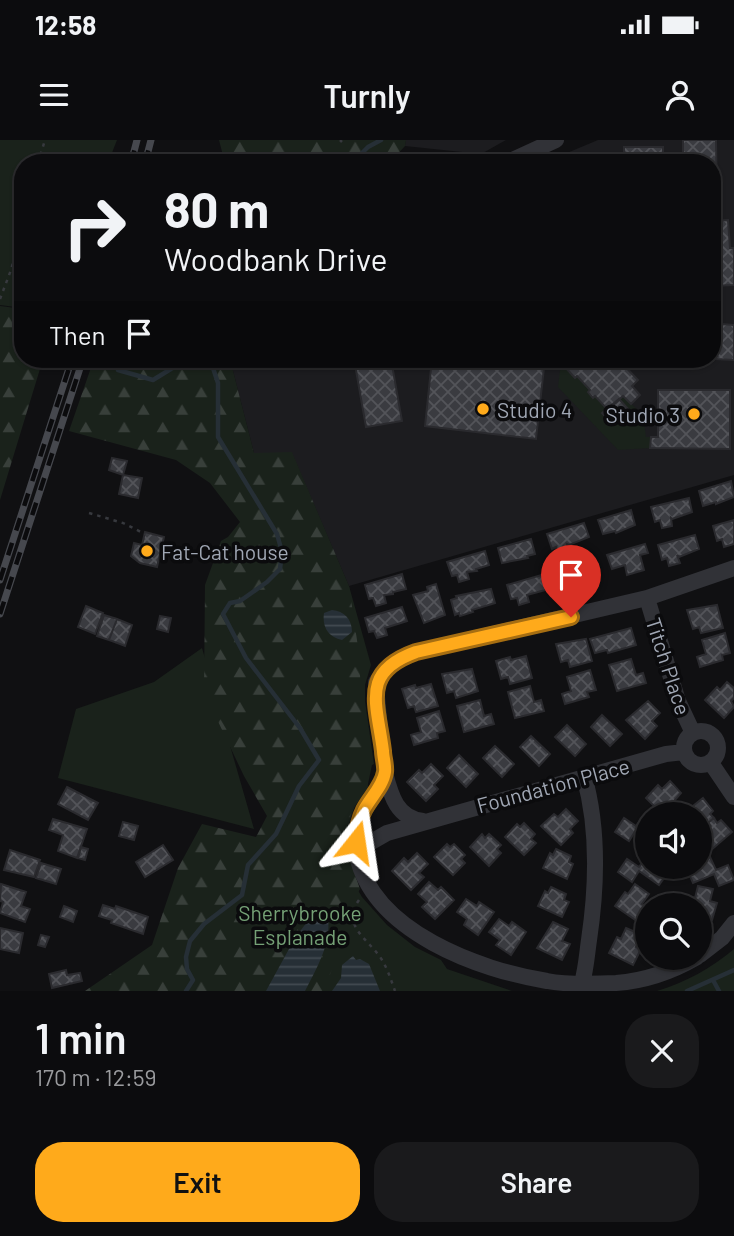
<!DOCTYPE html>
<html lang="en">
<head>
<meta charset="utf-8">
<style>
  :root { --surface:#0c0c0e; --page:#1a1a1c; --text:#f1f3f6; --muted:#9a9b9e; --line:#2c2c2e; --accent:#ffaa1b }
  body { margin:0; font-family:Barlow,sans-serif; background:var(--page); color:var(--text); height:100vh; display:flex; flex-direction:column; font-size:26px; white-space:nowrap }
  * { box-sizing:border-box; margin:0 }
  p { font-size:23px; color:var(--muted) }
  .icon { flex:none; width:38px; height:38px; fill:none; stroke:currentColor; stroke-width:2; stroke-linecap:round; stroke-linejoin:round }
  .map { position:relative; height:851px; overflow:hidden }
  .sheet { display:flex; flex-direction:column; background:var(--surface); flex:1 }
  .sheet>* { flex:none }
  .hud { position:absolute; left:14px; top:14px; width:707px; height:214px; border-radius:28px; box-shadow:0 2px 5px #0004,0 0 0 2px var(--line); background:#0c0c0e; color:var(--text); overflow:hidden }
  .fabs { position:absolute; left:635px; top:662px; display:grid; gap:14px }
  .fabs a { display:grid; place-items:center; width:77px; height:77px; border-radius:50%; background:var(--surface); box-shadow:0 2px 5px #0004,0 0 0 2px var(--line); font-size:35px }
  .pin { position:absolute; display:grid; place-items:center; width:60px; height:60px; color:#fff; margin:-72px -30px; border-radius:50% 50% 50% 0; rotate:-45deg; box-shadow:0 0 7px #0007 }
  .pin .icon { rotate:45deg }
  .me { position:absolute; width:77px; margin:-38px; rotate:15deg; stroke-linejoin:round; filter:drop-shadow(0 0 5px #0008) }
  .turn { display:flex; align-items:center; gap:24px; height:147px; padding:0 35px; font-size:32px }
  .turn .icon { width:91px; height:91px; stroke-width:2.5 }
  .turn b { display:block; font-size:49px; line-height:60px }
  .then { display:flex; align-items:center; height:66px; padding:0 35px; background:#0003; gap:14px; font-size:26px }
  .round { display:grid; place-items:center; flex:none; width:74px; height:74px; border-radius:28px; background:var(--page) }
  .summary { display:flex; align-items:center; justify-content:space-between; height:119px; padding:0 35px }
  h1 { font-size:42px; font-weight:600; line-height:52px }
  .primary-button { display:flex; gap:14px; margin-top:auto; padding:14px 35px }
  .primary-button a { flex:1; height:80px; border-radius:28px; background:var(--accent); color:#111; font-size:28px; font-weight:600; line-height:80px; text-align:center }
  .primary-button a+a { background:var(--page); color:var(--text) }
  .status { display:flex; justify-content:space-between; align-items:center; height:49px; padding:0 35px; background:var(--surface); direction:ltr }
  .status svg { height:19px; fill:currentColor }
  header { display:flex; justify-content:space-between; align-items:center; height:91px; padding:0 35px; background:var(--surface); font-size:32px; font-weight:600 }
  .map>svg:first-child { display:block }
</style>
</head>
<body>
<div class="status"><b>12:58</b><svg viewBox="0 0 49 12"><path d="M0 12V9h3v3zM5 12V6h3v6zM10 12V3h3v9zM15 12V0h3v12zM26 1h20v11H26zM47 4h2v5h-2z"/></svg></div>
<header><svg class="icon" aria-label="menu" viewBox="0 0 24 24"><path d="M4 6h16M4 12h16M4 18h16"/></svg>Turnly<svg class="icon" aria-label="person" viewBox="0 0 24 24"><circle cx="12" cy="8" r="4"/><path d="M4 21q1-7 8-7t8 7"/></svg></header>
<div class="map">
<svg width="734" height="851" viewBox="0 0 734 851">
  <defs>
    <pattern id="forest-firs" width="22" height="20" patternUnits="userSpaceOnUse" patternTransform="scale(1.75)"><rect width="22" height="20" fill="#1a221b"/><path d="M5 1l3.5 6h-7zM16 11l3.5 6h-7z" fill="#383f3a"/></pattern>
    <pattern id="water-rules" width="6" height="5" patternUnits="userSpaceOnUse" patternTransform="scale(1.75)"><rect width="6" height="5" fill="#262f36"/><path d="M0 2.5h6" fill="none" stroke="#424a51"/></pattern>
    <pattern id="building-cross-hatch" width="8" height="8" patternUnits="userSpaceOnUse" patternTransform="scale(1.75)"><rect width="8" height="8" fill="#3a3b40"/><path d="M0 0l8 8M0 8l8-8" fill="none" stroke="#535459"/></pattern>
  </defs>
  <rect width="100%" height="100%" fill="#101012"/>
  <path fill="#1c1c1f" d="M406,0h100l-25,14 -76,-8z
    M598,0h136v335l-385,111 -57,-133h-38l-24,-94h482v-196h-169z"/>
  <path fill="#1a221b" d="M0,0h117l-9,23h-85v145l-23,-3z
    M561,222l13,16 3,-2 13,14 -2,2 5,5 2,-1 12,13 -5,4 11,12 16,-15 -10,-11 4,-3c18,19 20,11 23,41h5l-1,11 -32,2 -60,-63z
    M349,446l22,79 -6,20v16l9,63 -2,1 -4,19 -12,18 -11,33 8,47 9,15 25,28 28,22 26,13 6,9 65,22h-328l77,-144z
    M202,508l52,181 -196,-51 18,-69 78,-27z
    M734,809v42h-77c29,-9 53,-22 77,-42z"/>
  <path fill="url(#forest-firs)" d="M219,0h187l-1,6 -16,17h-164z
    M0,166l23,3v50h20l-43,141z
    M94,219h136l24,94 38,-1 57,134 9,61 10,140 -17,25 -4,23 3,25 10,29 -10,17 -3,22 -23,63h-239l67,-46 26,-77 24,-44 54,13 11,-21 -23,-40 -40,-84 1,-107 16,-44 7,-4 12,-15 -30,-39 -34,-23 -107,-29z"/>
  <path fill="url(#water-rules)" d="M332,470c12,1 20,9 20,22l-10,8c-14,-3 -20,-13 -18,-27z
    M321,769l5,1c9,28 -9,57 -21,81h-39l29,-53 21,-28z
    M353,816l3,4 4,-1 9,5 11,27h-48l9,-13 1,-13z"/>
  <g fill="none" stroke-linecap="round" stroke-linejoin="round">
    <path stroke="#262f36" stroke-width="4.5" d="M352,23l16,-16 13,-7
      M118,230l35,10 34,-21
      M713,840l6,11
      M186,851l7,-11 -6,-11 -1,-12 4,-16 14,-17 38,-29 6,-30 28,-31 23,-48 20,-26 -19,-32 -54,-70 -23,-44 7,-11 10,-2 27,-19 13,-13 2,-17 -5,-18 -59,-97v-54l-8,-24
      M687,851l47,-21"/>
  </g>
  <path fill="url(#building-cross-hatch)" stroke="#2a2a2e" stroke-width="2" d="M683,0h33l1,59h-5v-36h-29z
    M624,7h39v16h-39z
    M728,80l2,28h4v37l-22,1v-65z
    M721,184l13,1v35l-19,-1 1,-12 3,1z
    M354,219h37l11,62 -36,6z
    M432,219h113l-9,80 -111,-13z
    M574,219h44l20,21 -6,6 8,9 -9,9 -8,-8 -15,14 -13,-14 -2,2 -5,-6 2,-2 -13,-14 -2,2 -10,-11z
    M658,250h72v59l-80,-1 1,-11h7z
    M619,259l10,11 -16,15 -11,-12z
    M112,318l15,3 -4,14 -14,-5z
    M123,335l19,3 -4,20 -19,-4z
    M731,341l3,16 -18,7v-2l-13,4 -4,-15z
    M689,358l3,14 -20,7 -1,-1 1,8 -10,2 -2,-8 -5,2 -4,-15z
    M631,370l4,15 -19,8 -1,-2 -12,3 -5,-14z
    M734,380v24l-10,3 -2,-8 -5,2 -4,-15z
    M584,383l5,14 -20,8 -2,-1 2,8 -10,3 -3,-8 -4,2 -5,-15z
    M145,392l19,5 -7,30 -17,-4 -9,-7 3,-13 8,2z
    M695,395l4,14 -20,8 -2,-2 3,8 -11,3 -2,-8 -5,2 -4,-15z
    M531,399l4,15 -8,2 1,2 -26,5 -4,-15z
    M645,404l3,9 -8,2 4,15 -17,5 -2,-10 -13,4 -5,-14z
    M485,411l4,14 -13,4 1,2 -10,1 2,7 -10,3 -2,-7 -5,1 -5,-14z
    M594,419l4,15 -21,6 2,8 -11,3 -2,-8 -5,1 -4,-15z
    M402,434l4,15 -13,3v2l-9,1 2,8 -10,3 -3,-8 -4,1 -4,-14z
    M545,434l4,15 -22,6 2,7 -10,3 -2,-7 -6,1 -4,-14z
    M436,444l9,31 -21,8 -11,-28 15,-4 -1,-4z
    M491,449l4,14 -23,7 1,2 -13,4 -1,-3 -4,2 -4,-15 6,-2 -1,-2z
    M717,465l6,23 -22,5 -2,-6 -6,2 -6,-19z
    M86,466l17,7 -8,21 -17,-7z
    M402,467l5,14 -22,7 2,7 -10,3 -3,-7 -5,1 -4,-14z
    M104,475l13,4 -8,21 -12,-4z
    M160,476l11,2 -3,14 -11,-3z
    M117,479l15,6 -7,21 -16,-6z
    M631,488l5,17 -28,8 -1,-3 -12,3 -5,-14z
    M725,493l5,20 -8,2 1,5 -23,7 -3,-10 9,-3 -4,-14z
    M586,499l6,22 -22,6 -2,-7 -7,2 -5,-18z
    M526,516l6,22 -22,6 -2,-7 -7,2 -5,-18 14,-4 1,3z
    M631,519l5,16 7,-2 3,10 -29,8 -8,-26z
    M472,529l6,22 -22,7 -2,-7 -7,2 -5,-19z
    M590,530l6,20 -9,2 2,5 -24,7 -3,-10 9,-3 -4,-14z
    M727,542l7,6v10l-3,3 3,6 -10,11 -19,-18 12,-13 3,3z
    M431,544l7,22 -22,6 -2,-6 -6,2 -6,-19 13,-4 1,3z
    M530,546l4,16 7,-2 3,11 -29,7 -7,-26z
    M480,560l4,16 7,-2 3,10 -30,8 -7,-26z
    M648,561l12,12 -8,8 5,5 -12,13 -19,-19z
    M439,571l6,20 -8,2 1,5 -24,7 -3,-10 10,-3 -4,-14z
    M602,575l20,19 -12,12 -19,-19z
    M567,585l19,19 -11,12 -20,-19z
    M531,596l19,18 -11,12 -19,-19z
    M495,606l19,18 -12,13 -19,-19z
    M459,615l19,19 -12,13 -19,-19z
    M431,624l12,12 -9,9 4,4 -12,12 -19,-19 12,-12 3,3z
    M670,641l11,12 -7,8 3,4 -9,9h-6l-16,-16 12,-13 4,4z
    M67,647l31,16 -10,17 -30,-16z
    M703,658l10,13 -3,3 4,4 -14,11v-15h-17z
    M566,669l12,12 -8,8 3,4 -12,12 -20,-19 13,-12 4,3z
    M644,675l4,3v20l-12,-8 -7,11 -14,-9 9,-14 12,8z
    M714,678l3,5 4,-3 11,12 -21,18 -11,-13 3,-3 -3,-5z
    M53,679l34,10 -10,29 -19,-7 5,-16 -14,-5z
    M123,682l15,4 -4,14 -15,-4z
    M524,683l11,11 -4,5 5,4 -12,12 -19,-18 12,-13 3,3z
    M482,694l3,4 4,-4 12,11 -4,4 4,4 -12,13 -19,-19z
    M447,704l3,3 4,-3 11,11 -4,4 4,4 -12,12 -19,-18z
    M163,705l10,15 -28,17 -9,-15z
    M81,707l7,2 -3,11 -7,-2z
    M556,709l15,7 -2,6 4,2 -6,15 -24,-11 7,-15 3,2z
    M10,710l30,10 -6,17 -30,-7z
    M417,713l11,11 -9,9 5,4 -13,13 -19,-19 12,-13 4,4z
    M647,716l1,10h14l7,5 -10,14 -20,-14 -7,11 -14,-10 9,-13 12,8z
    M710,717l6,13 12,-5 6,15 -15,6 -5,-12 -21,9 -7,-16 14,-1v-4z
    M41,723l20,6 -5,15 -20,-6z
    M429,742l9,8 3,-3 13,13 -19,19 -13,-12 5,-5 -9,-8z
    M1,744l25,8 -5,14 9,3 -5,13 -25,-9 3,-11 -3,-1z
    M635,744l14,10 -7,10 5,3 -10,14 -22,-15 10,-14 3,2z
    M698,746l15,3 -3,12 7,2 -5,17 -12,-3v-12h-11l2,-8 4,1z
    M551,747l15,7 -2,6 5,2 -7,15 -24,-11 7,-15 3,2z
    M466,759l11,7 2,-4 15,10 -16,23 -14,-10 3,-6 -10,-7z
    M103,765l12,4 1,-3 32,11 -5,17 -32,-11 1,-3 -13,-4z
    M64,766l13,5 -4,11 -13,-5z
    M499,779l10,7 3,-4 14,10 -15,23 -15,-10 4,-5 -11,-8z
    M553,782l15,7 -6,12 8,3 -8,16 -25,-12z
    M0,788l23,5 -4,20 -19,-4z
    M626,788l16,7 -6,12 5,2 -8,16 -24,-12 8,-16 4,2z
    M41,795l8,2 -4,10 -7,-2z
    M66,830l1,5 13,-2 2,8 -30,7 -3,-14z"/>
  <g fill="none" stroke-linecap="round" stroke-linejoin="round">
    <path stroke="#37393e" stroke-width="2.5" stroke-dasharray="3.5 5" stroke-linecap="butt" d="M340,0l2,2
      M38,23l7,-23
      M0,159l11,-29 12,-46
      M89,373l34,10 22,11
      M359,760c-19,26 11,40 23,60 6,10 9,20 13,31"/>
    <path stroke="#313237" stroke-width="16" d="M506,23l50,-23
      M647,458l31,103 15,32
      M684 608a17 17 0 1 1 34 0a17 17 0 1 1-34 0Z
      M711,623l23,34
      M385,633c6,23 12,45 38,48
      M357,717l9,-12 21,-12 279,-79 18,-2
      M700,815l22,-17 12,-15
      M697,817c-24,14 -53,24 -81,26 -21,1 -48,2 -69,-2 -68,-11 -173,-49 -190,-125 -6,-25 6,-44 19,-65 3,-5 8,-12 9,-19 1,-8 -2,-18 -3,-26 -2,-21 -5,-42 -6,-64l15,-18 25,-12 231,-54 87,-30
      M582,843c4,-14 5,-29 7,-43 8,-54 10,-111 -5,-164"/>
    <g stroke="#46484e" stroke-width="7">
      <path id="rail" d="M131,23l6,-23
        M145,23l6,-23
        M0,440l72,-221
        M0,474l83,-255"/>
    </g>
    <use href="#rail" stroke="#0b0b0d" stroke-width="4.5" stroke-dasharray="13" stroke-linecap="butt"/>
  </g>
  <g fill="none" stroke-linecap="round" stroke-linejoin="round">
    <g stroke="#a66e12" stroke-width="18">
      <path id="route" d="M356,702c1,-11 3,-22 8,-32 6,-12 19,-24 21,-38 1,-6 -2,-15 -2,-21 -6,-48 -23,-79 33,-99l155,-35"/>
    </g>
    <use href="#route" stroke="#ffaa1b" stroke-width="12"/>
  </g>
  <g fill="#ffaa1b" stroke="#0b0b0d" stroke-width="2.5">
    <circle cx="483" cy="269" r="7"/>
    <circle cx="694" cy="274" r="7"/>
    <circle cx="147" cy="411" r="7"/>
  </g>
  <g text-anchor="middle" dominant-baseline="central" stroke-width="7" stroke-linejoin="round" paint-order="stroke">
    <g font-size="21" fill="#a0a7b4" stroke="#0b0b0d" text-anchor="start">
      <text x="497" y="269">Studio 4</text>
      <text x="680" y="274" text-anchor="end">Studio 3</text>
      <text x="161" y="411">Fat-Cat house</text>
    </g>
    <g font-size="21" fill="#a0a7b4" stroke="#0b0b0d">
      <text transform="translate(669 526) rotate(72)">Titch Place</text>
      <text transform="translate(553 645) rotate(-15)">Foundation Place</text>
    </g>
    <g font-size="21" fill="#75a176" stroke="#0b0b0d">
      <text x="300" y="772">Sherrybrooke<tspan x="300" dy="24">Esplanade</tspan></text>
    </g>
  </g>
</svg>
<div class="fabs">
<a><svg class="icon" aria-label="sound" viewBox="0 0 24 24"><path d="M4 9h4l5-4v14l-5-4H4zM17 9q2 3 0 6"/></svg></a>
<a><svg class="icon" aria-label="search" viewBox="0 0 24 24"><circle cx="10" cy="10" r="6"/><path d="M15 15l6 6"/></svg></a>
</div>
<div class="pin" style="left:571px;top:477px;background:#d93025"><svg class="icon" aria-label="arrive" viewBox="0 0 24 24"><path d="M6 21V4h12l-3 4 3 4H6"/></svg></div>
<svg class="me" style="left:356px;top:702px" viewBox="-20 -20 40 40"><path d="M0-17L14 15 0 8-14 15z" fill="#ffaa1b" stroke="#fff" stroke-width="4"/></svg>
<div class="hud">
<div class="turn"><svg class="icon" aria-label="right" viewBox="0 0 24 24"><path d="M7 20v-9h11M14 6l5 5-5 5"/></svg><div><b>80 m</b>Woodbank Drive</div></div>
<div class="then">Then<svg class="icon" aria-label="arrive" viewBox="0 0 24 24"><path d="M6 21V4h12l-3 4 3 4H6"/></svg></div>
</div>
</div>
<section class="sheet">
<div class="summary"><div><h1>1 min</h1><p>170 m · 12:59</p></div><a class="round"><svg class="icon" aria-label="close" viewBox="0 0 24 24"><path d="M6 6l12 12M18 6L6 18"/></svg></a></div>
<div class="primary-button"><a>Exit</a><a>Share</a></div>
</section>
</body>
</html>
